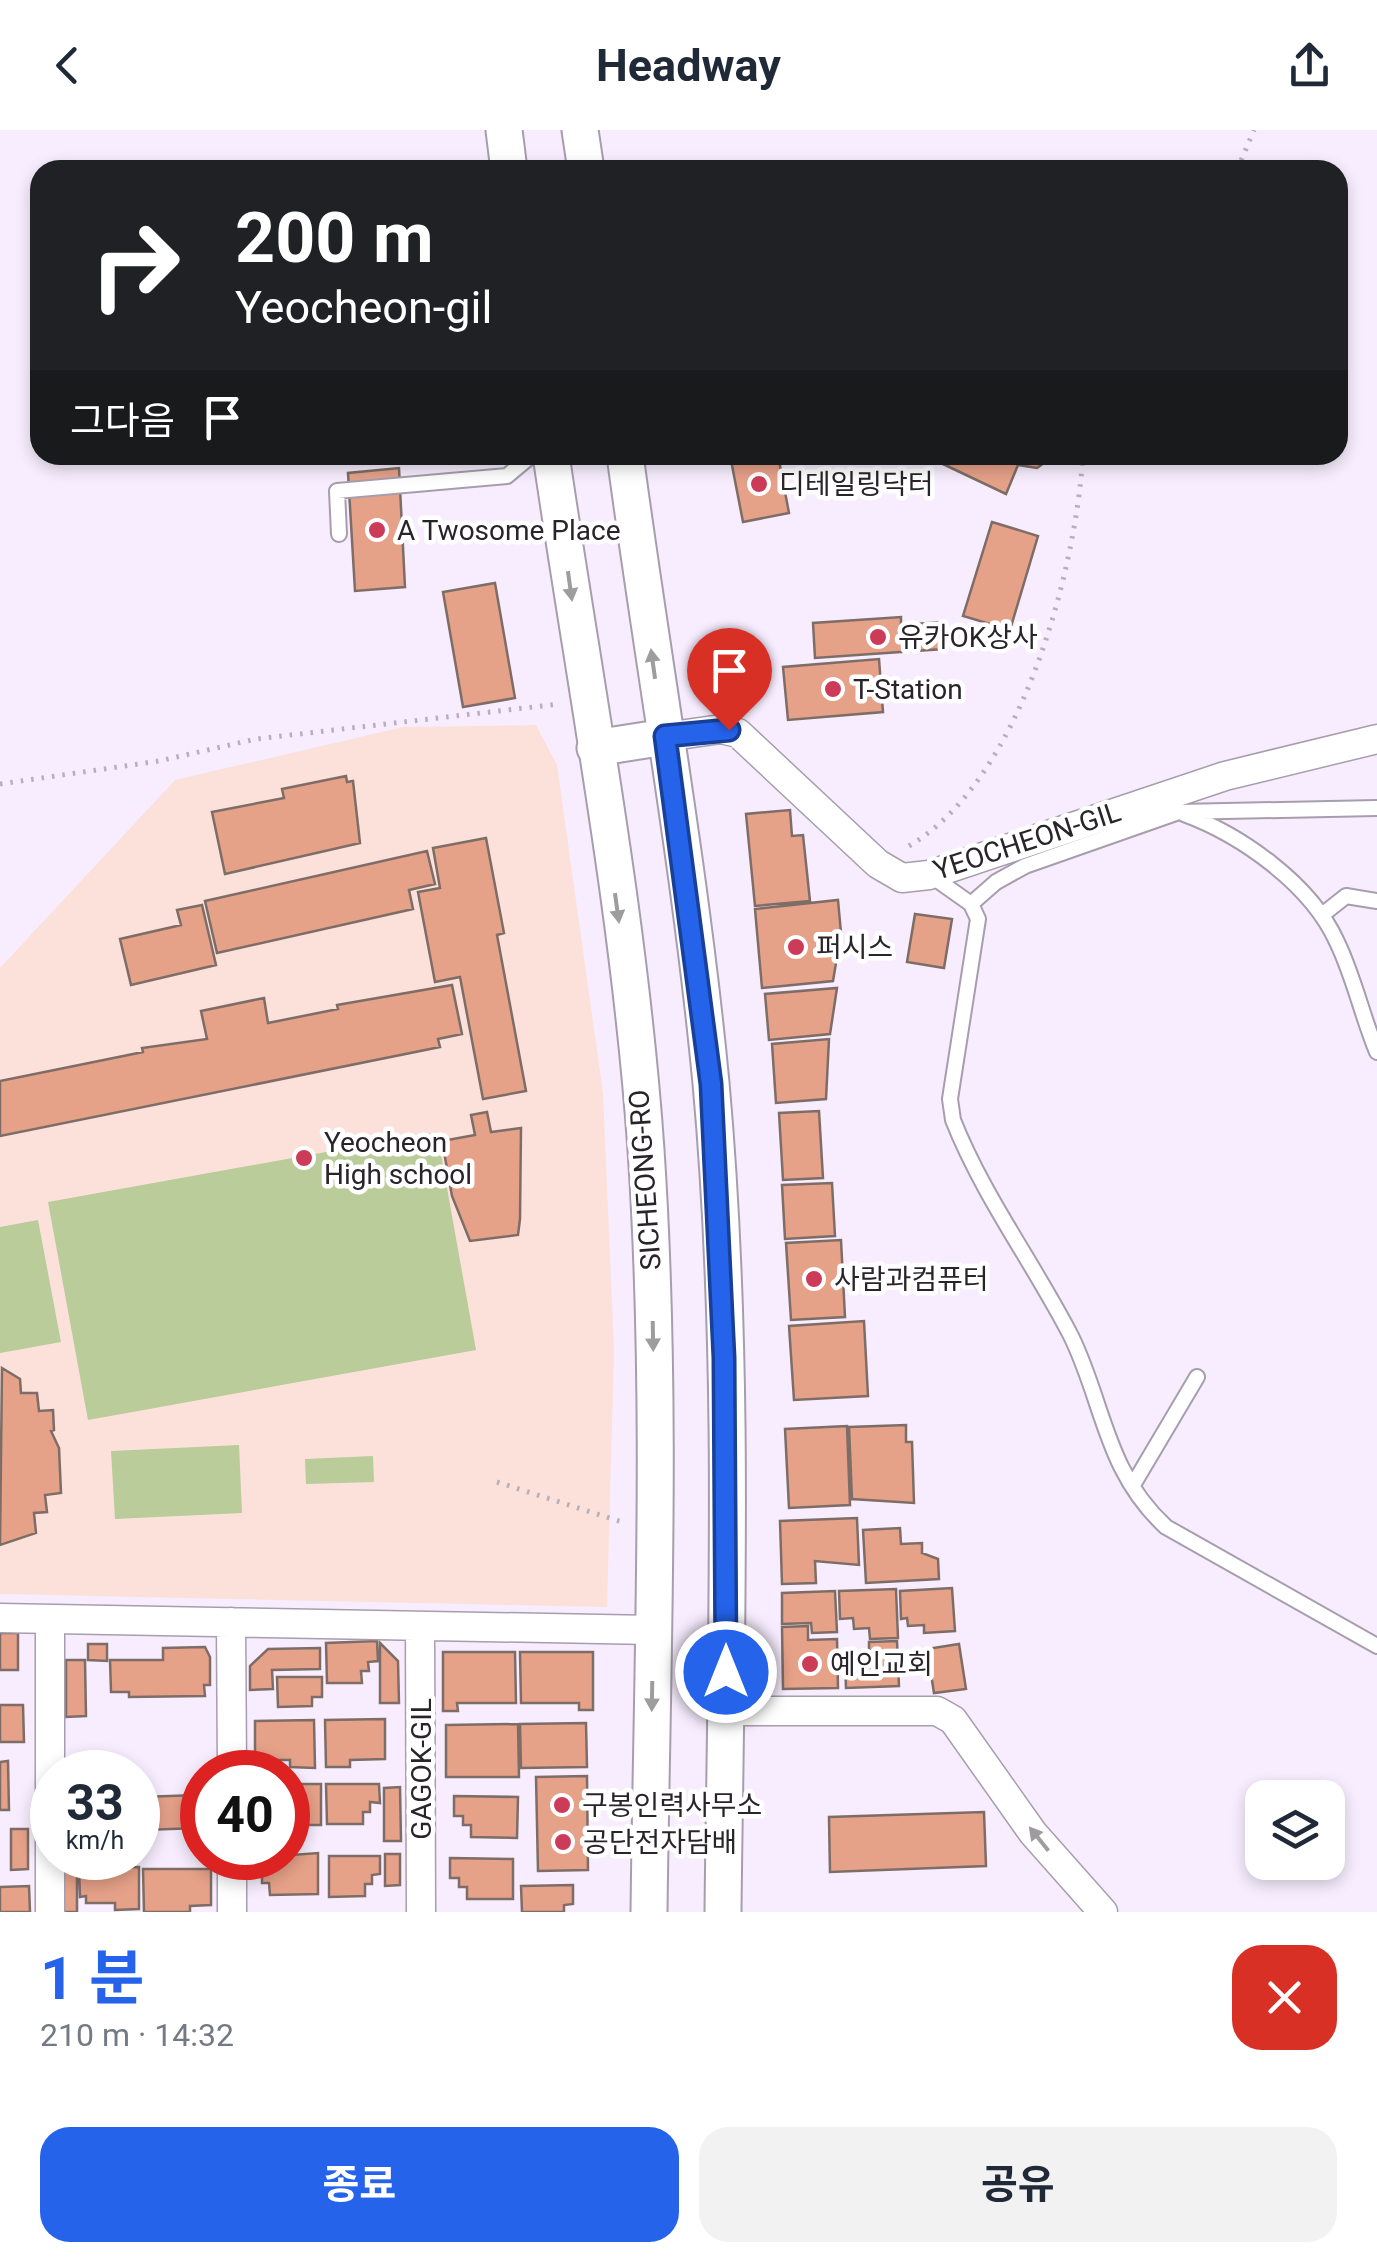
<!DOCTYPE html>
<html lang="ko">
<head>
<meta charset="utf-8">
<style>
  :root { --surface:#fff; --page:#f2f2f3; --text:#1f2937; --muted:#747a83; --accent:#2563eb }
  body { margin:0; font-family:Roboto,"Noto Sans KR",sans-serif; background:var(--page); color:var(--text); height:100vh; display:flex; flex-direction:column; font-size:38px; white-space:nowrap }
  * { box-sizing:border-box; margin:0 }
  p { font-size:32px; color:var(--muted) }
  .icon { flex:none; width:55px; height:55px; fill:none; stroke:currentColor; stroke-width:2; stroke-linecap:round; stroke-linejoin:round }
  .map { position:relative; height:1782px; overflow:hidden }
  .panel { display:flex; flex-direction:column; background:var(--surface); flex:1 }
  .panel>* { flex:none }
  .banner { position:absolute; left:30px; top:30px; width:1318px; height:305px; border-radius:30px; box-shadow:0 5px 15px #0003; background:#202124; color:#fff; overflow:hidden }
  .controls { position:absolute; left:1245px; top:1650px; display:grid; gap:20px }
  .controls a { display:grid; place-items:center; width:100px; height:100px; border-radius:20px; background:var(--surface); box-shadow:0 5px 15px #0003; font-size:50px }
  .speed { position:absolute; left:30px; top:1620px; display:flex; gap:20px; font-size:50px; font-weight:700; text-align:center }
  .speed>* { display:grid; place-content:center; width:130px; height:130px; border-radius:50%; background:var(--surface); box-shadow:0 5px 15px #0003; line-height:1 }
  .speed small { font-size:25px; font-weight:400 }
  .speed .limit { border:15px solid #d22; background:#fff; color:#111 }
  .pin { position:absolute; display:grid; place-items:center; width:85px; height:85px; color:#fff; margin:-102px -42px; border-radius:50% 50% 50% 0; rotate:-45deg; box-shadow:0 0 10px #0007 }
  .pin .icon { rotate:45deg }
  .me { position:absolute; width:110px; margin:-55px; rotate:0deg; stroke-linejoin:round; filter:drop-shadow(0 0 8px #0008) }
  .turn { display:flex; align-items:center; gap:35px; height:210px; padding:0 40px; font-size:45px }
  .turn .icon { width:130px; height:130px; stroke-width:2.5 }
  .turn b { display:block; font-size:70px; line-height:85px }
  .then { display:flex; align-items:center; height:95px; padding:0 40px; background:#0003; gap:20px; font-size:38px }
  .round { display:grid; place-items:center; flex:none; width:105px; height:105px; border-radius:30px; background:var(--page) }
  .headline { display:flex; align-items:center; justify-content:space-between; height:170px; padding:0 40px }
  h1 { font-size:60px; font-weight:700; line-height:75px; color:var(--accent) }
  .action { display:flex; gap:20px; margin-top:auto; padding:20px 40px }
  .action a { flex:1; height:115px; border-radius:30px; background:var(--accent); color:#fff; font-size:40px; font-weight:700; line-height:115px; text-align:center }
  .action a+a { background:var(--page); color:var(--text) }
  header { display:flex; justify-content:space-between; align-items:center; height:130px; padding:0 40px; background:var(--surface); font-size:45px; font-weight:700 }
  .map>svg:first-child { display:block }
</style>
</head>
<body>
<header><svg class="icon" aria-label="back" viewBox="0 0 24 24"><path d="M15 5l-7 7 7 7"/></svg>Headway<svg class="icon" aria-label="share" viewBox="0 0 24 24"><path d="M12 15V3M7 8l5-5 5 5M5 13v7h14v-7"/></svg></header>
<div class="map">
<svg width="1377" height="1782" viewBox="0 0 1377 1782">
  <rect width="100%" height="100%" fill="#f7edfe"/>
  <path fill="#fbe1da" d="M536,595l21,40 46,328 11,257 -7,257 -607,-13v-626l175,-188 228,-53z"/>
  <path fill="#b9cc99" d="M437,1002l39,218 -388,70 -40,-218z
    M38,1090l23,122 -61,11v-126z
    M239,1315l3,68 -127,6 -4,-68z
    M373,1326l1,26 -68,2 -1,-25z"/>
  <path fill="#e6a189" stroke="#7e6d67" stroke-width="2.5" d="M730,325h48l11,58 -46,9z
    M924,325h131l-18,13 -19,-3 -12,29z
    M399,338l6,119 -50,4 -7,-118z
    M992,392l46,14 -28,94 -47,-14z
    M495,453l20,115 -52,9 -20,-115z
    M901,487v8l40,-3 2,27 -128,9 -2,-35z
    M879,529l4,53 -95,8 -5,-53z
    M346,646l1,6 6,-1 7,62 -135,31 -13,-62 72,-14 -2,-9z
    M790,680l2,26 11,-1 7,66 -55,5 -9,-92z
    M486,708l18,95 -7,2 29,156 -43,8 -23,-122 -25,5 -17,-90 22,-4 -7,-40z
    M427,721l8,33 -26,6 4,19 -196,44 -12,-52z
    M838,770l3,33 -8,48 -71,7 -7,-79z
    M202,775l14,60 -85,20 -11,-46 61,-14 -4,-15z
    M915,784l37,5 -8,49 -37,-6z
    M452,855l10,49 -24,5 2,8 -440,89v-55l143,-29 -1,-4 65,-9 -6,-28 63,-13 4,25 70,-14 -1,-4z
    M837,858l-7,46 -61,6 -4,-46z
    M829,909l-3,60 -50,4 -4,-59z
    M819,981l4,67 -40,2 -4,-67z
    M487,982l4,20 30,-4 -1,91 -2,16 -48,6 -18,-45 -10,-55 33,-6 -4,-20z
    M832,1053l3,53 -50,3 -3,-54z
    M841,1110l4,77 -54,3 -5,-77z
    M864,1191l4,75 -74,4 -5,-74z
    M2,1238l18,11 1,14h16l2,18 14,-1 1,20 -3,1 8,17 2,45 -16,2 2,17 -13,1 2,20 -36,12z
    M906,1295v17h6l2,61 -62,-4 -3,-72z
    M847,1296l3,79 -61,3 -4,-79z
    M857,1388l2,47 -44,-4 1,22 -34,1 -2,-63z
    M900,1398l1,16 21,-1v10l16,6 1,20 -73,4 -3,-53z
    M952,1458l3,43 -31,2v-8l-16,1 -1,-8 -6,1 -1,-28z
    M896,1459l2,49 -28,1 -1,-11 -15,1 -1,-11 -13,1 -1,-28z
    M835,1461l2,41 -25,1 -1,-10 -29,1v-31z
    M808,1496v14l29,-1 1,49 -55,1 -1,-62z
    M0,1503h18v37h-18z
    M377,1511l1,20 -10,1 1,9h-8l1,12h-35l-1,-40z
    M897,1511l2,45 -53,2 -1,-26 24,-1v-19z
    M380,1513l18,18 1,42h-19z
    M88,1514h19v17l-19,-1z
    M959,1514l7,45 -32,4 -7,-44z
    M205,1517l5,10v28h-6l1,11 -76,1v-5h-18l-1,-32h53v-12z
    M320,1518v21l-48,1 1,19 -23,1v-24l18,-17z
    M443,1522h72l1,51h-59l1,8h-15z
    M520,1522h73v58h-14v-7h-58z
    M66,1530h19l1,56 -20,1z
    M277,1547h45v20h-10v9l-34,1z
    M0,1575h23l1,37h-24z
    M385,1589v40l-35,1v7h-24l-1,-47z
    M314,1590l1,48 -25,-1v-7h-35v-39z
    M586,1593l1,44 -66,1 -1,-44z
    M518,1594l1,53h-73v-52z
    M8,1631l1,49h-9v-48z
    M587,1646l1,94 -50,1 -2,-94z
    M288,1654h33v41h-33z
    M326,1654h53l1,19 -10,-1v10h-7v12h-36z
    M400,1657l1,54h-17v-53z
    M197,1665l1,33 -55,2 -1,-33z
    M454,1666l64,1 -1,41 -46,-1v-12h-8v-9h-9z
    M984,1682l2,54 -156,6 -1,-55z
    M11,1699h17v40l-17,1z
    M318,1723v41l-48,1 -1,-12h-7v-9h-10v-16z
    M385,1724h15v31l-15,1z
    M329,1726h51v18l-8,1v9h-7v12l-36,1z
    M450,1728l63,1v40h-46v-12h-8v-9h-9z
    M139,1737v42l-24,1v-7h-29v-7l-6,1 -1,-29z
    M63,1739h14v43h-14z
    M143,1739h68v36l-21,1v6h-46z
    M573,1755v19l-9,1v7h-42l-1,-26z
    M29,1756l1,26h-30v-25z"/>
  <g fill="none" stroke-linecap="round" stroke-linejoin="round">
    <g stroke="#a79ead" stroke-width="18">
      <path id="service" d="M339,404l-2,-43 170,-15 25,-21
        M1184,684c57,21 127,70 153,128 17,35 25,74 40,110
        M930,745l41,29 7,15 -28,180 3,21c30,76 81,144 118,216 33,67 34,135 95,191l211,119
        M971,774l25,-22 29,-16 154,-54 198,-4
        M1322,785l24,-19 31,5
        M1133,1355l64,-108"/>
    </g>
    <g stroke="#a79ead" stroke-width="31">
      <path id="minor" d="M665,607l56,-8 17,4 140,131 24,14 27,-3 296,-99 152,-37
        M0,1488l652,12
        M231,1492l1,150
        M420,1497l1,285
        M725,1581h212l16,9 80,113 70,79
        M232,1728v54
        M50,1782v-293"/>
    </g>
    <g stroke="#a79ead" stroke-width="39">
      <path id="tertiary" d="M504,0l5,40
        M580,0l6,40
        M551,325c34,231 79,463 95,695 17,253 6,509 3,762
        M625,325c28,209 66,418 86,628 25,275 15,553 12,829
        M595,618l70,-11"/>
    </g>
    <path stroke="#b7afbc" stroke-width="5" stroke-dasharray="2.5 8" stroke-linecap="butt" d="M1237,40l17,-40
      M0,654l159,-23 97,-22 303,-35
      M909,716c111,-65 166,-270 174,-391
      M497,1352l125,40"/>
    <use href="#service" stroke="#fff" stroke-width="14"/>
    <use href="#minor" stroke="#fff" stroke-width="28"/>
    <use href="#tertiary" stroke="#fff" stroke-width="35"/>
  </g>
  <defs><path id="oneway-solid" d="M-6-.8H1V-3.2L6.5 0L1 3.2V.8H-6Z" transform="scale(2.5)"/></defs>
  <g fill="#9e9c9f">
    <use href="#oneway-solid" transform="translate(570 456) rotate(82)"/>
    <use href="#oneway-solid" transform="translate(653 534) rotate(-98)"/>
    <use href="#oneway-solid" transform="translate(617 778) rotate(82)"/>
    <use href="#oneway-solid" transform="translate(653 1206) rotate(89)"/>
    <use href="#oneway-solid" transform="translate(652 1566) rotate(91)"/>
    <use href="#oneway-solid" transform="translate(1039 1709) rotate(-129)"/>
  </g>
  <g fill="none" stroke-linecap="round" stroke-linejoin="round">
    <g stroke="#184099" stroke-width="25">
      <path id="route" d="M726,1542l-2,-314 -13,-274 -46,-348 64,-6"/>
    </g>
    <use href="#route" stroke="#2563eb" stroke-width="18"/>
  </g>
  <g fill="#cc3c59" stroke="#fff" stroke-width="4">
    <circle cx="759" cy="354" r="10"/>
    <circle cx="377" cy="400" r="10"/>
    <circle cx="878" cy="507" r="10"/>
    <circle cx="833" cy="559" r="10"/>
    <circle cx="796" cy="817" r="10"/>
    <circle cx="304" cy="1028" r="10"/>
    <circle cx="814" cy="1149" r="10"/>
    <circle cx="810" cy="1534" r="10"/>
    <circle cx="562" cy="1675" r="10"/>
    <circle cx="563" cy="1712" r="10"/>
  </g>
  <g text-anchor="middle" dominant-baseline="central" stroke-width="9" stroke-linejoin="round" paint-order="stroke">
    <g font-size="28" fill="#28242a" stroke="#fff" text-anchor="start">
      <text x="779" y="354">디테일링닥터</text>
      <text x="397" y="400">A Twosome Place</text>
      <text x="898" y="507">유카OK상사</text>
      <text x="853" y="559">T-Station</text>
      <text x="816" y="817">퍼시스</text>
      <text x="324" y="1012">Yeocheon<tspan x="324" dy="32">High school</tspan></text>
      <text x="834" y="1149">사람과컴퓨터</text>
      <text x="830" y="1534">예인교회</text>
      <text x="582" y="1675">구봉인력사무소</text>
      <text x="583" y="1712">공단전자담배</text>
    </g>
    <g font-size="28" fill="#28242a" stroke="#fff">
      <text transform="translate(1027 711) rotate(-18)">YEOCHEON-GIL</text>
      <text transform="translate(645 1050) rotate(-94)">SICHEONG-RO</text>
      <text transform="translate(421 1639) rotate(-90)">GAGOK-GIL</text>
    </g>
  </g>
</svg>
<div class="controls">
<a><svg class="icon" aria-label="layers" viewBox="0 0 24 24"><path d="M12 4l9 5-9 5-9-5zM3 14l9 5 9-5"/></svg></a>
</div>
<div class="speed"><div>33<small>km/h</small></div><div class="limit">40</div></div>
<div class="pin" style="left:729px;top:600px;background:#d93025"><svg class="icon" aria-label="arrive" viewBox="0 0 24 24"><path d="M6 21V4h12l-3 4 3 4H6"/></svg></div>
<svg class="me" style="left:726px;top:1542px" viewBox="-20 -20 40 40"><circle r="17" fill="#2563eb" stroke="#fff" stroke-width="3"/><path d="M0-11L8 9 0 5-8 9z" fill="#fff"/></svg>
<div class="banner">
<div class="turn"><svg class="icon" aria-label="right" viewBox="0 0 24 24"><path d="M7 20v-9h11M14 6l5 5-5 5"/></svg><div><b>200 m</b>Yeocheon-gil</div></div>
<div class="then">그다음<svg class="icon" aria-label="arrive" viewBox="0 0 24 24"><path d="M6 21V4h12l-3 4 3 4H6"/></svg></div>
</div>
</div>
<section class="panel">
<div class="headline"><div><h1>1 분</h1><p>210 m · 14:32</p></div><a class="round" style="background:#d93025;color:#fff"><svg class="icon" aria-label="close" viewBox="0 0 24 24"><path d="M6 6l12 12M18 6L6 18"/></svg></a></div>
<div class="action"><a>종료</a><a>공유</a></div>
</section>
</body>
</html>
